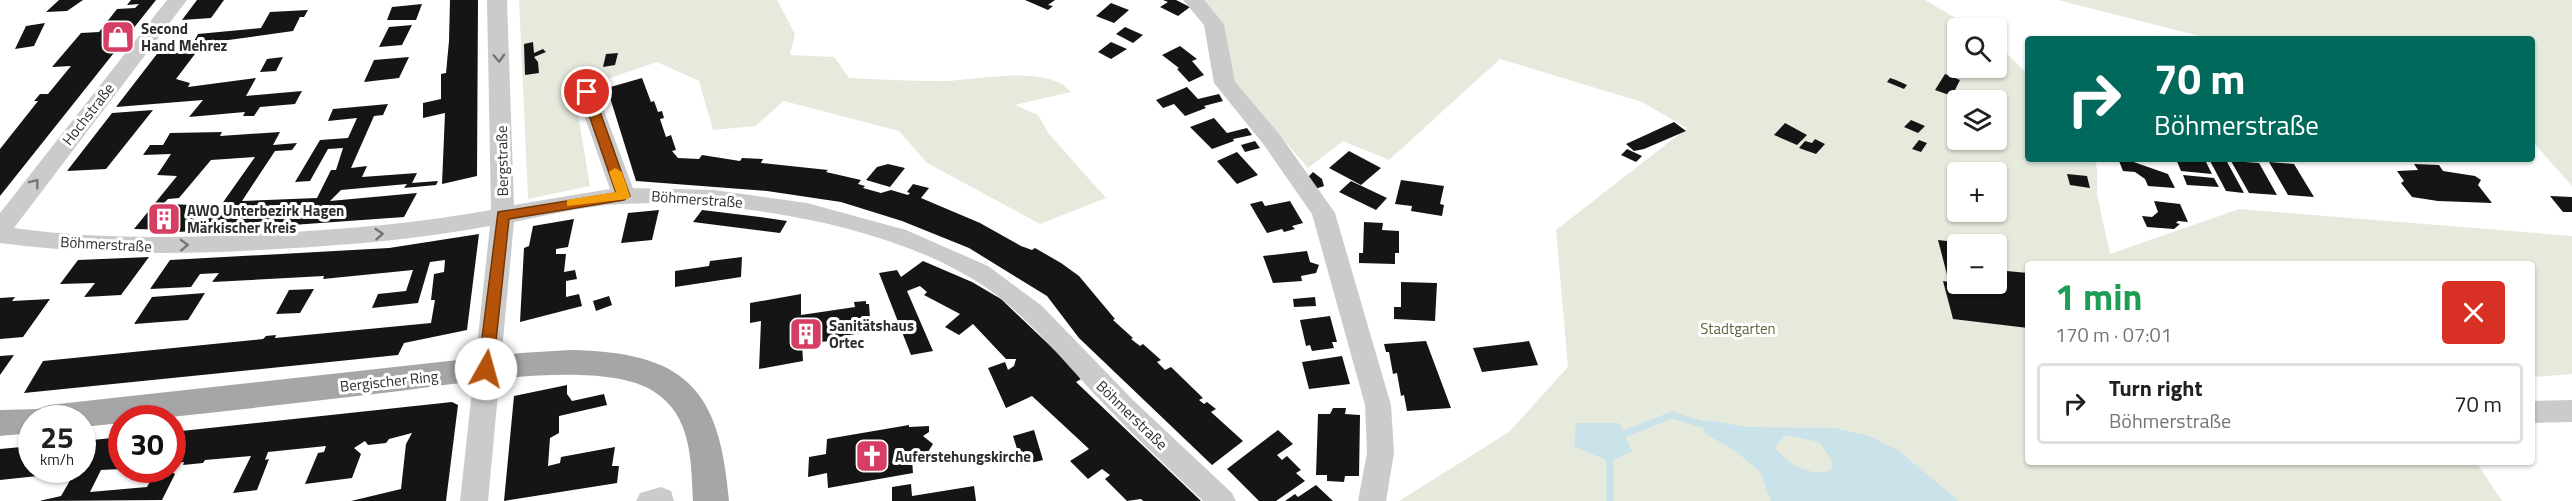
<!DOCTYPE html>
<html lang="en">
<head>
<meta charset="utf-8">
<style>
  :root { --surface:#fff; --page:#f6f6f6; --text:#202124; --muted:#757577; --line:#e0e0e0 }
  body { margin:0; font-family:"Titillium Web",sans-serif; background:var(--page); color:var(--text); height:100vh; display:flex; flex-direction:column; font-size:22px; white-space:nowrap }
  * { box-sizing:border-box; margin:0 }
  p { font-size:20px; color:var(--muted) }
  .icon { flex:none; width:33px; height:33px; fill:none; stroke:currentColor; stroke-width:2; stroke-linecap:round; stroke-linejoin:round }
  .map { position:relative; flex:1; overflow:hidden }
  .sheet { position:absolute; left:2025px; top:261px; width:510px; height:204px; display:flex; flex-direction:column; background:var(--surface); border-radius:6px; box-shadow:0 2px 4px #0004 }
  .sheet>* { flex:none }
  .banner { position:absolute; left:2025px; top:36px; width:510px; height:126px; border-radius:6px; box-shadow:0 2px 4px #0004; background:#00695c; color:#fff; overflow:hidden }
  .controls { position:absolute; left:1947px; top:18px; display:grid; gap:12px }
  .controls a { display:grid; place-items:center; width:60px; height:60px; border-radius:6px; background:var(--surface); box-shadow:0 2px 4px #0004; font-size:30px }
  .speed { position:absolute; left:18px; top:405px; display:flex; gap:12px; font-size:30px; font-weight:700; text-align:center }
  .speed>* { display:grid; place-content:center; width:78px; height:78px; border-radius:50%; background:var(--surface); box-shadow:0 2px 4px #0004; line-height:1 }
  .speed small { font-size:15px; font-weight:400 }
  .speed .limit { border:9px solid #d22; background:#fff; color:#111 }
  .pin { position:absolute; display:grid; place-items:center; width:51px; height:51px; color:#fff; margin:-26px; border:3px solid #fff; border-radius:50%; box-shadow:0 2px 6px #0007 }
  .me { position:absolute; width:66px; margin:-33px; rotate:7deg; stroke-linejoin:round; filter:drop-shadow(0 0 4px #0008) }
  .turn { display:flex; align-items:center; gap:21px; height:126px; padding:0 30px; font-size:27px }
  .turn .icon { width:78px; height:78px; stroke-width:2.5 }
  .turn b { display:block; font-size:42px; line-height:51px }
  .round { display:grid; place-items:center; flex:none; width:63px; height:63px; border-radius:6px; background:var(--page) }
  .overview { display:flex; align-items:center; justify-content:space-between; height:102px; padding:0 30px }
  h1 { font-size:36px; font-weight:700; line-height:45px; color:#1e9e55 }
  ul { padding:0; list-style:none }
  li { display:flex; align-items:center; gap:18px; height:81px; margin:0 12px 9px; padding:0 18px; border:3px solid var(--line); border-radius:6px }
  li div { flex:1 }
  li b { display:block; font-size:22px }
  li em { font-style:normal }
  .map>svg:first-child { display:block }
</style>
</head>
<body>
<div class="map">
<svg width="2572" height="501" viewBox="0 0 2572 501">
  <rect width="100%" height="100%" fill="#fff"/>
  <path fill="#e6eadd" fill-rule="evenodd" d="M519,0h258l18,34 -5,21 44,2 15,21c29,1 58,3 88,3 34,1 110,-19 134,11l-56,13 23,10 11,19 57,64 -66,26 -113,-61 -28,-32 -115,-30 -29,25 -42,4 -14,-49 -42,-19 -83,28 16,96 -62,13z
    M1194,0h731l47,28h-14v40h38l1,-24 31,30v85h66l3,9v26l13,60 129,-45 333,27v138l-40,3v-113h-504v198h448l26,39h-1103l110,-69 59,-65 -12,-137 131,-102 -45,-26 -142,-43 -111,101 -46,-19 -35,27 -77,-89zM1958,100h38v40h-38zM1958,172h38v40h-38zM1958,244h38v40h-38z
    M2058,0h514v186l-40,-45v-102h-321z"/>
  <path fill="#cae2e9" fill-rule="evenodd" d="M1707,420l39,7 88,1 36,8 29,15 60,50h-188l-11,-29 -22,-19 -35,-21zM1785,435l34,7 14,19 -2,9c-18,8 -46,-7 -56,-23z
    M1576,423h43l13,28 -22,11 -36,-16z"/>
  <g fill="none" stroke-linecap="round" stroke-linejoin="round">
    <path stroke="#cae2e9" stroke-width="7" d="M1624,434l48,-19 33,10
      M1610,462v39"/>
  </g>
  <path fill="#151515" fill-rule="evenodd" d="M59,0h24l-16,11 -21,1z
    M131,0h25l-156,196v-47l38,-48h-4l6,-7h8l23,-28 -19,1 29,-34 18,-1 18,-23 18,-1 4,-4 -12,1z
    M197,0h27l-13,18 -29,2z
    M450,0h28l-1,176 -35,8 3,-71 -22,5v-15l18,-4v-25l5,-1 3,-32z
    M1025,0h30l-7,5 5,1 -5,4z
    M1163,0h13l14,7 -12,9 -18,-9 8,-5z
    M1111,3l18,7 -15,13 -18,-7z
    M422,4l-6,16h-29l5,-13z
    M308,10l-4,7h-4l-7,14 -101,14 6,-11 63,-6 9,-16z
    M45,23l-11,23 -19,3 11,-23z
    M412,25l-10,20 -23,2 10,-20z
    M1125,27l18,8 -10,8 -17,-9z
    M533,42l1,11 9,-4 3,3 -12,5 4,5 1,11 -14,2 -1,-31z
    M1111,42l16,7 -16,10 -13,-7z
    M201,46l-25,33 14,4 -2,4 68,-9 -10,18 56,-5 -7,13 -35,3 -6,9h-11l2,-4 -56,5 14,-17 -87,7 44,-57z
    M1180,46l17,13 -5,2 12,14 -15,7 -12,-13 2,-1 -17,-13z
    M618,53l-3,12 -12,2 3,-13z
    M283,57l-7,14 -16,1 7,-13z
    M409,57l-10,21 -35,4 10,-22z
    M1945,74l15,6 -8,16 -17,-6z
    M642,78l9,24 3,-1 4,11 4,-1 2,7 -4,1 6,18 5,-2 5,15 -4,1 6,7 21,1 3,-4 38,6 2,-3 21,1 -2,4 67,7 -2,2 35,8 -3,4 7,2 -2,2 18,5 10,-3 17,5 2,-2 -3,-1 6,-8 16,4 -8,10 59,25 41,23 11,4 3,-2 26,15 18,13 36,43 -2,1 20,18 -2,1 9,7 3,-2 18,16 -4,2 8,8 6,-3 32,31 -4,2 5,4 3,-2 9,7 -5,3 32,29 -31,24 -133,-127 -32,-42 -78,-48 -67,-27 -61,-19 -74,-11 -131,-10 -29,-93z
    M1890,78l6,2 11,5 -3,4 -17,-7z
    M1187,87l11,12 21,-5 4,7 -19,5 2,2 -21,8 -11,-12 -11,4 -7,-8z
    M1957,94l9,5 -8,1 -2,7 -9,-4z
    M388,104l-5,11 -9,1 -23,52 16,-2 -5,11 55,-4 -5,10 26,-2 -2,4 -32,3 3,-4 -66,6 -11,11 87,-8 -13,24 -183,13 -45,2 1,-2 -43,-1 43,-53 -20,-1 14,-21 -28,1 7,-10h13l7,-12 52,-1 -2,4 60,-4 -7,13 24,-2 -5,7 -17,1 -33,50 75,-3 14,-28h5l7,-22 -15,1 -18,32 -15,1 25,-42 28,-2 9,-20 -29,3 5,-12zM255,157l-36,51 -25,1 2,-4 -33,-1 5,-5 11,-1 32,-38z
    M153,110l-47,59 -39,2 45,-58z
    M1214,118l13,15 20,-5 5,7 -19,4 1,2 -22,8 -22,-22z
    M1911,120l14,6 -7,7 -14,-6z
    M1674,122l12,9 -42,18 -10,2 -8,-7z
    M1785,123l22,12 -10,10 -23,-10z
    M1815,139l10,5 -9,10 -17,-6 6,-7 7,2z
    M1919,140l8,3 -6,9 -9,-3z
    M1255,141l5,7 -15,4 -4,-7z
    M1627,149l15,7 -6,6 -15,-7z
    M1349,151l32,17 -20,17 -32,-17z
    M1237,152l21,23 -21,9 -20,-23z
    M2176,159l30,3 6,12 -31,-3z
    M2209,159l17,1 18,33 -18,-2z
    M2128,160l40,14 7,14 -27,-2 -3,-7 -10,-7 -12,-1 -4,-10z
    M2231,161l28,2 18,32 -28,-2z
    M2269,162l25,2 20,33 -26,-2z
    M888,164l17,4 -15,19 -24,-7 11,-13z
    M2414,164l25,1 4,6 32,5 6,4 -3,5 14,18 -54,-2 -26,-4 -11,-14 3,-2 -7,-10 21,-1z
    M1313,172l9,7 2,7 -9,3 -9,-10z
    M2067,174l20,2 3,12 -20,-3z
    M2183,175l31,3 5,9 -32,-2z
    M1401,180l43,6 -4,18 4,1 -2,11 -31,-5 1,-5 -17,-2z
    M1351,181l17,8 19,9 -11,12 -37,-18z
    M2550,196l22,1v15h-9z
    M1262,201l3,5 25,-5 13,22 -11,3 3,3 -11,3 -2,-3 -15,4 -17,-29z
    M2154,201l26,3 8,18 -10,-1 -2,2 4,1 -6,5 -27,-2 -5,-11 10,1 6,-5z
    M659,210l-7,30 -31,3 7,-30z
    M702,210l58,7 27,4 -7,12 -87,-11z
    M574,219l-6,28 -12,2v5h10l-2,18 11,-2 2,9 -11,2v16l13,-3 3,12 -62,16 4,-74 5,-2 4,-20z
    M1364,222l19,1 -1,7 17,1v22h-4v11l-36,-1v-10h4z
    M479,234l-12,96 -63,13 -6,12 -374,38 19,-32 220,-22 3,-3 10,-1 -1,3 156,-15 4,-23h-4l3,-26 10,-2 1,-12 -15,2 -12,41 -46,5 6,-14 28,-3 7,-21 -90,9 1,-3 -112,6 7,-9 -19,1 -9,13 -41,2 20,-29 219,-12z
    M1938,240l26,3 -6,1v40h38v-14l32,3v55l-75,-9 -10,-38 6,1z
    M1307,251l3,11 9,3 -3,8 -15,3 1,5 -29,2 -10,-27z
    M149,257l-28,38 -37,2 11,-14 -35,1 18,-24z
    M742,257l-1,20 -66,10v-16l34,-5 1,-5z
    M923,261l49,21 29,17 63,60 17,20 -5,3 125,119h-58l-2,-2 -14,2 -22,-22 5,-4 -8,-6 -14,10 -18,-18 19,-12 -57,-53 -26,12 -18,-40 17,-6 3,8 6,-4 2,-7h-10l-33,-35 -14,11 -14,-8 15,-13 -36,-19 3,-3 -7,-6 -13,5 26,60 -22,4 -32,-82 18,-3 4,7z
    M1401,282l36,1 -2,38 -41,-2v-12h7z
    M314,289l-14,24 -24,1 13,-24z
    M205,293l-17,27 -54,4 18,-27z
    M801,294v21l54,-8 -1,-5 12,-1v3h3l2,27 -37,7v3l-32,2 1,18 -44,8 2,-48 -11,2v-20z
    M609,296l3,9 -16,6 -3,-10z
    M15,297l-3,4 38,-2 -27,38 -23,2v-41z
    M1315,297l1,9 -22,1 -1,-8z
    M1330,316l7,26h-5l2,6 -22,3 -2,-6 -4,1 -6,-26z
    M1426,341l25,67 -44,3 -3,-16 -3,1 -4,-23 -4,1 -4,-22h-3l-2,-8z
    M1529,341l9,24 -56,7 -9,-24z
    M14,355l-14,20v-19z
    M1342,356l8,28 -41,5 -7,-27z
    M567,385v9l5,7 32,-7 3,11 -48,11v17l-9,5 -2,28 12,-3 1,-6 54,-10 -3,19h7l-2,17 -113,18 10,-105z
    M452,402l6,3 -12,96h-95l50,-12 5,-45 6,-11 -23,6 -3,4 -18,2 -3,-4 -11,7 7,6 -9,24 -47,6 13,-31 6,-1 2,-6 -58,6 -3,8 4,-1 -12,31 -24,3 18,-37 -46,4 -2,3 -20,2 1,-3 -12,2v-32z
    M1333,408h13l-1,6 15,1 -1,61h-14l-1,6 -17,-1v-6h-11l2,-61h12z
    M909,425v2l20,-1v6l-6,4 10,8 -9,14 -12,2 1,13 -85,15 -1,-15 -19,4 1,-20 17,-3 1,-15z
    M1034,430l9,30 -21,5 -9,-29z
    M1278,430l15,14 -16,11 5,5 5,-4 14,14 -5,3 9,8 -29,20h-17l-32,-32z
    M122,437v32l-21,1 -11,22 57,-5 9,-17h13l6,4 -13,26 -123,1 22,-5 14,-24 -75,8v-31l32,-3v24h50v-29z
    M911,484l1,12 62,-10 2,15h-84v-14z
    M1316,485l17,16h-48l10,-7 3,3z"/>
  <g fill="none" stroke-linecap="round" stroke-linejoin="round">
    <path fill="#cbcbcb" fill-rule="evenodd" d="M167,0h20l-173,228c86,12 173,10 260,5 73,-4 145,-10 217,-23l-4,-210h20l7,205 96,-16 -34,-97 3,-5h16l38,101 81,2 93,13 99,27 82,36 54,40 92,95 98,92 4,8h-33c-34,-32 -68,-64 -100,-98 -37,-38 -70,-81 -112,-112 -92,-66 -259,-93 -370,-87 -36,2 -72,11 -107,18l-26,279h-28l30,-275c-71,13 -141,19 -213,23 -93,6 -184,6 -277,-6v-30z
      M1183,0h21l20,24 11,58 45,53 55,78 56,192 3,48 -8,48h-28l9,-48 -2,-48 -53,-191 -48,-69 -50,-62 -10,-58z
      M2572,400v22l-40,1v-22z
      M661,487l10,4 3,10h-38l4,-8z"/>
    <path fill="#a6a6a6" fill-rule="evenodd" d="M570,350c115,2 150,38 159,151h-36c-2,-41 -1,-86 -40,-110 -55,-34 -204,-5 -270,2 -74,9 -148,17 -222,25h-39v5l-40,4v-9h-50v15l-32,3v-26l37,-1 12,-4 472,-52z"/>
  </g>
  <defs><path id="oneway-chevron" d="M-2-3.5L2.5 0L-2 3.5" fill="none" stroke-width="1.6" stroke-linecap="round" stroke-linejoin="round" transform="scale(1.5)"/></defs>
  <g stroke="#757575">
    <use href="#oneway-chevron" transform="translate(499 58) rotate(88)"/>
    <use href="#oneway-chevron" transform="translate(35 183) rotate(-52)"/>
    <use href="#oneway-chevron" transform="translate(379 234) rotate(-4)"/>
    <use href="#oneway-chevron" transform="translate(184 245) rotate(-2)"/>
  </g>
  <path fill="#b45309" stroke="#753606" stroke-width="1.5" d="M587,88l6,4 37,104 -6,4 -115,19 -16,150 -7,6 -6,-2 -2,-4 20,-157 118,-19 -35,-101z"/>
  <path fill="#f59e0b" d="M615,168l7,4 8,24 -2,3 -61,7v-6l49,-8 -7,-20z"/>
  <defs>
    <g id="shop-square" transform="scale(1.725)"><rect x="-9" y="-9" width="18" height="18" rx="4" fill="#d73e63" stroke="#fff"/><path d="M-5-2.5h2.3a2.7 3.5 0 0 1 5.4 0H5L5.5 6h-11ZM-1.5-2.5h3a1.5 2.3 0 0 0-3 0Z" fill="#fff"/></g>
    <g id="building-square" transform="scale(1.725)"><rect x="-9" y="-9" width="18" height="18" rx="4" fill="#d73e63" stroke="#fff"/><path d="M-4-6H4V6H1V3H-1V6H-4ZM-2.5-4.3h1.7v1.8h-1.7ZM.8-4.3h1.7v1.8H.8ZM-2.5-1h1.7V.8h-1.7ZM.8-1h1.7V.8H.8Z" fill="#fff"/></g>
    <g id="church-square" transform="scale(1.725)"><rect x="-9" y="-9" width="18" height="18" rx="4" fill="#d73e63" stroke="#fff"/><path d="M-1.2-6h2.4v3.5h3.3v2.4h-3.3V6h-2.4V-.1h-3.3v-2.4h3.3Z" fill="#fff"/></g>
  </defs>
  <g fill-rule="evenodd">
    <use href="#shop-square" x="118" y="37"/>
    <use href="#building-square" x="164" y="219"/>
    <use href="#building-square" x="806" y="334"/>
    <use href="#church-square" x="872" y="456"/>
  </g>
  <g text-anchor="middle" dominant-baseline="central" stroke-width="6" stroke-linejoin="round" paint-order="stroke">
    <g font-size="15" font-weight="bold" fill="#2e2e2e" stroke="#fff" text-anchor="start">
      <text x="141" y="28">Second<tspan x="141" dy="17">Hand Mehrez</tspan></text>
      <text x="187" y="210">AWO Unterbezirk Hagen<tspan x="187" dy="17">Märkischer Kreis</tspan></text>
      <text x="829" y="325">Sanitätshaus<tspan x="829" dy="17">Ortec</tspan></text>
      <text x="895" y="456">Auferstehungskirche</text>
    </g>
    <g font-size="15" fill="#2e2e2e" stroke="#fff">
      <text transform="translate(88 114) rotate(-52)">Hochstraße</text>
      <text transform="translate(502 161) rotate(-91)">Bergstraße</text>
      <text transform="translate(697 199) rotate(4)">Böhmerstraße</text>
      <text transform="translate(106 244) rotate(3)">Böhmerstraße</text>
      <text transform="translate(389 381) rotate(-6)">Bergischer Ring</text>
      <text transform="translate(1132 415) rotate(44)">Böhmerstraße</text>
    </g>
    <g font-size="15" fill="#58663f" stroke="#fff">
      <text x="1738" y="328">Stadtgarten</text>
    </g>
  </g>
</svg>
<div class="controls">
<a><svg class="icon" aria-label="search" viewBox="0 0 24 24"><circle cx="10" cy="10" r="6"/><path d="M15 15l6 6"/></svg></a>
<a><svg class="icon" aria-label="layers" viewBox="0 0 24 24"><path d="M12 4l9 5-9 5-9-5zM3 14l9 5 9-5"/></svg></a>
<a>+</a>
<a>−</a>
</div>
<div class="speed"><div>25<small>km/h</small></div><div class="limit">30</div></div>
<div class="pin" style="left:587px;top:92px;background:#d93025"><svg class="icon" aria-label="arrive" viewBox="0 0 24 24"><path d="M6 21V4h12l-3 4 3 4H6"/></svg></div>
<svg class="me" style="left:486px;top:369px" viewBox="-20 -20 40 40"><circle r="19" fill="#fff"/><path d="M0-13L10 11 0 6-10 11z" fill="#b45309"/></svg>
<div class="banner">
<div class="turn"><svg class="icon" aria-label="right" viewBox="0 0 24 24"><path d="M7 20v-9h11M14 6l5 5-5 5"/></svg><div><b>70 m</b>Böhmerstraße</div></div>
</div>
<section class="sheet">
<div class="overview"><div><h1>1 min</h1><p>170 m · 07:01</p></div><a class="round" style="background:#d93025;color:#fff"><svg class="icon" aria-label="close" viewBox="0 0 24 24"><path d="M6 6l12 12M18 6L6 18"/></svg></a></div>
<ul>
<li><svg class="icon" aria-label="right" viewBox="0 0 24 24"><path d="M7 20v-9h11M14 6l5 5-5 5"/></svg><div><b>Turn right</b><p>Böhmerstraße</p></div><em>70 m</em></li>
</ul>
</section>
</div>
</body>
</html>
